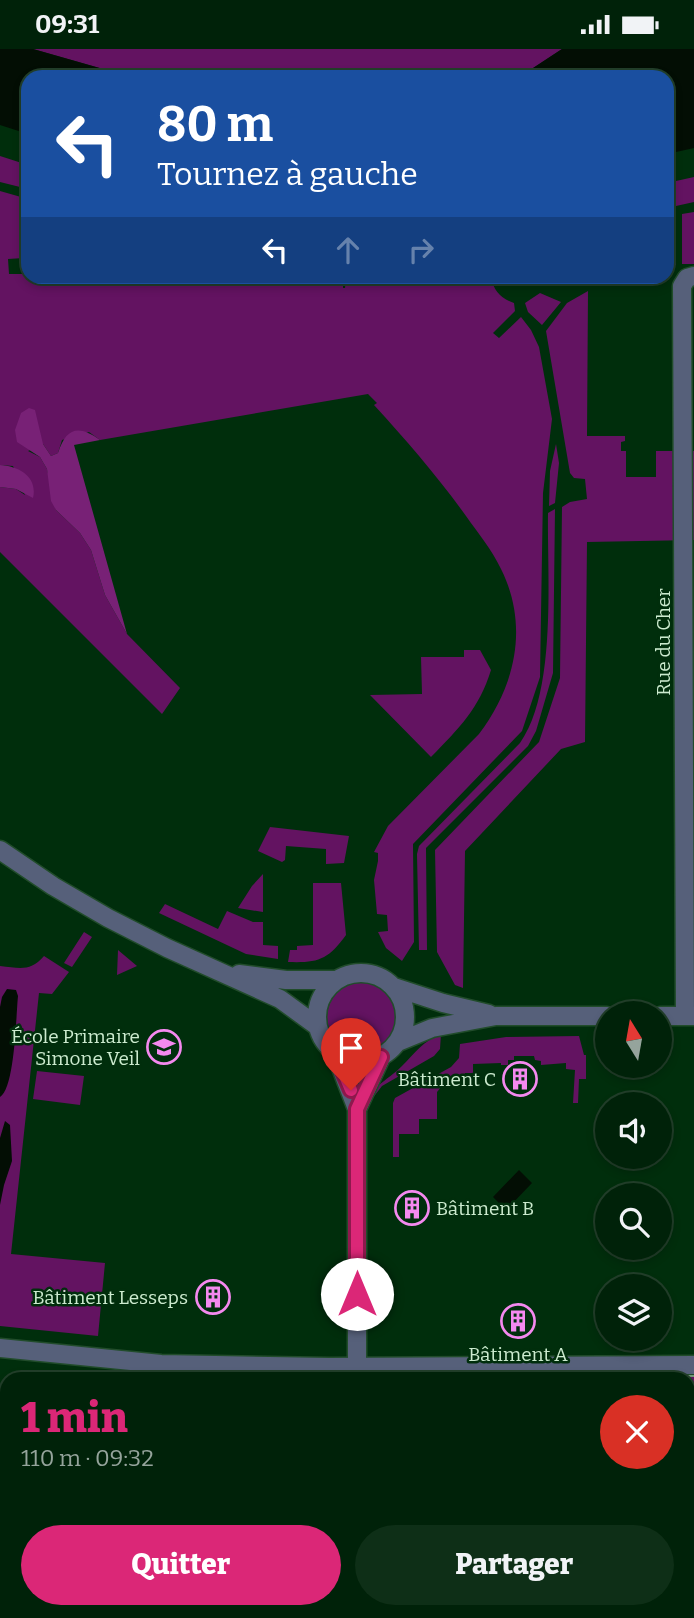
<!DOCTYPE html>
<html lang="fr">
<head>
<meta charset="utf-8">
<style>
  :root { --surface:#002209; --page:#0e2f17; --text:#f1f3f6; --muted:#95a49c; --line:#223f2a; --accent:#db2777 }
  body { margin:0; font-family:Bitter,serif; background:var(--page); color:var(--text); height:100vh; display:flex; flex-direction:column; font-size:26px; white-space:nowrap }
  * { box-sizing:border-box; margin:0 }
  p { font-size:23px; color:var(--muted) }
  .icon { flex:none; width:38px; height:38px; fill:none; stroke:currentColor; stroke-width:2; stroke-linecap:round; stroke-linejoin:round }
  .map { position:relative; flex:1; overflow:hidden }
  .drawer { position:absolute; left:0px; top:1323px; width:695px; height:247px; display:flex; flex-direction:column; background:var(--surface); border-radius:21px 21px 0 0; box-shadow:0 4px 10px #0003,0 0 0 2px var(--line) }
  .drawer>* { flex:none }
  .banner { position:absolute; left:21px; top:21px; width:653px; height:214px; border-radius:21px; box-shadow:0 4px 10px #0003,0 0 0 2px var(--line); background:#1a4fa0; color:#fff; overflow:hidden }
  .needle { width:46px; rotate:349deg }
  .fabs { position:absolute; left:595px; top:952px; display:grid; gap:14px }
  .fabs a { display:grid; place-items:center; width:77px; height:77px; border-radius:50%; background:var(--surface); box-shadow:0 4px 10px #0003,0 0 0 2px var(--line); font-size:35px }
  .pin { position:absolute; display:grid; place-items:center; width:60px; height:60px; color:#fff; margin:-72px -30px; border-radius:50% 50% 50% 0; rotate:-45deg; box-shadow:0 0 7px #0007 }
  .pin .icon { rotate:45deg }
  .me { position:absolute; width:77px; margin:-38px; rotate:0deg; stroke-linejoin:round; filter:drop-shadow(0 0 5px #0008) }
  .turn { display:flex; align-items:center; gap:24px; height:147px; padding:0 21px; font-size:32px }
  .turn .icon { width:91px; height:91px; stroke-width:2.5 }
  .turn b { display:block; font-size:49px; line-height:60px }
  .lanes { display:flex; align-items:center; height:66px; padding:0 21px; background:#0003; justify-content:center; gap:35px; direction:ltr }
  .lanes .off { opacity:.35 }
  .round { display:grid; place-items:center; flex:none; width:74px; height:74px; border-radius:37px; background:var(--page) }
  .overview { display:flex; align-items:center; justify-content:space-between; height:119px; padding:0 21px }
  h1 { font-size:42px; font-weight:800; line-height:52px; color:var(--accent) }
  .primary-button { display:flex; gap:14px; margin-top:auto; padding:14px 21px }
  .primary-button a { flex:1; height:80px; border-radius:42px; background:var(--accent); color:#fff; font-size:28px; font-weight:800; line-height:80px; text-align:center }
  .primary-button a+a { background:var(--page); color:var(--text) }
  .status { display:flex; justify-content:space-between; align-items:center; height:49px; padding:0 35px; background:var(--surface); direction:ltr }
  .status svg { height:19px; fill:currentColor }
  .map>svg:first-child { display:block }
</style>
</head>
<body>
<div class="status"><b>09:31</b><svg viewBox="0 0 49 12"><path d="M0 12V9h3v3zM5 12V6h3v6zM10 12V3h3v9zM15 12V0h3v12zM26 1h20v11H26zM47 4h2v5h-2z"/></svg></div>
<div class="map">
<svg width="694" height="1569" viewBox="0 0 694 1569">
  <rect width="100%" height="100%" fill="#002e0c"/>
  <path fill="#631361" fill-rule="evenodd" d="M33,0h529l-35,23 -32,-1 -31,6h-333z
    M0,107l28,9v24l-28,-7z
    M694,128v25l-27,6v-25z
    M0,142l28,8v78h271v3h8v-3h8v8l21,1 1,-9h6v11h2l1,-11h145c3,14 9,21 23,26l1,8 -22,22 6,5 22,-21 10,13 8,17 13,72 -9,74 -3,184 -18,54 -109,113 1,98 -12,19 -16,-13 -8,-16 10,-1 -1,-16 -10,-1 -3,-34 4,-19v-8l-4,-1 14,-26 91,-92c37,-49 50,-109 22,-165 -9,-19 -23,-36 -35,-53 -28,-39 -59,-75 -92,-111l3,-2 -9,-9 -268,46 -11,-8 -27,8 -4,13 -7,3 -8,-12 -15,7 12,6 7,12 9,41 24,23 11,17 14,45 22,39 53,54 -18,26 -162,-162v-65l16,2 9,6 -12,-29 -13,-1zM24,209v16h-15l-1,-15z
    M694,163v52h-12v-50z
    M676,166v50l-3,1v6h-6v-55z
    M546,228h36l-19,7 -18,-2z
    M588,242l-1,145h38v5l-4,1v9h5v26h30v-26h38v89l-107,2 -2,200 -24,7 -96,102 -2,137 -8,-3 -18,-33 -2,-102 104,-108 21,-64 2,-171 8,-5 17,-3 -2,-20 -11,-1 -4,-5 -24,-142 21,-28z
    M540,244l21,9 -19,23 -14,-13 -3,-9z
    M556,395l3,19 -4,40 -6,3 1,-35z
    M555,460l-2,164 -17,58 -8,15 -102,102 1,102h-8l-2,-96 2,-8 101,-103c37,-52 27,-167 28,-230z
    M464,601h16l11,20c-12,39 -32,58 -60,87l-61,-62 52,-1 -1,-37h43z
    M270,778l79,9 -5,27 -18,1v-15l-40,-3 -1,14 -3,2 -24,-11z
    M263,825v38l-25,-4 14,-22z
    M313,834h28l5,52c-18,25 -28,28 -58,27l2,-12h7v-4l16,-1z
    M165,855l53,25 9,-18 26,11h10v23l15,1v13l-32,-5 -87,-41z
    M84,883l8,5 -20,30 -8,-4z
    M118,901l19,16 -20,9z
    M44,907l25,16 -17,22 -13,-1 -28,261 94,9 -7,73 -98,-10v-360c20,2 30,6 44,-10z
    M327 968a35 35 0 1 1 70 0a35 35 0 1 1-70 0Z
    M441,985l-1,15 -6,7 -52,30 -10,13 -3,-2c11,-16 20,-18 33,-31 13,-13 21,-25 39,-32z
    M579,987l5,19h2v24h-7l-1,24h-5l2,-33 -9,-1v-6l-25,2v-4l-6,-1 -1,-4h-20v4h-6v5h-7v-2l-28,1v9h-8v12h-9l-1,-3 -13,4 -5,6v27h-18v15h-20v23h-6v-54l2,-5 56,-31 8,-9 1,-14 46,-7z
    M37,1022l47,5 -4,29 -47,-6z
    M489,1323h205v21h-6v-14h-199z"/>
  <path fill="#782176" d="M29,359l6,2 8,34 8,12 7,-3c8,-25 20,-29 42,-13l-26,5 53,189 -22,-39 -14,-45 -11,-17 -24,-23 -5,-9 -4,-32 -7,-12 -23,-15 -2,-12 6,-17z
    M0,416c19,1 38,12 33,33l-17,-9 -16,-2z"/>
  <path fill="#030e04" d="M0,0h33l98,28h-103v57l-28,-9z
    M562,0h132v99l-27,6v-77h-203l31,-6 32,1z
    M7,940l9,1 2,6c-2,19 -3,92 -18,101v-90l2,-10z
    M5,1072l5,4 2,36 -8,24 -4,20v-67z
    M519,1121l13,13 -26,27 -13,-13z"/>
  <g fill="none" stroke-linecap="round" stroke-linejoin="round">
    <g stroke="#214c2b" stroke-width="21">
      <path id="minor" d="M0,801l53,36 55,32 59,30 113,51 37,27
        M317 968a44 44 0 1 1 88 0a44 44 0 1 1-88 0Z
        M239,925l47,6h50
        M394,938l49,16 46,11
        M660,967h34
        M685,967l-3,-730 5,-8 7,-2
        M398,993l34,-14 64,-12h111
        M336,1006l21,54v257
        M357,1060l24,-52
        M0,1299l161,16 168,3 365,-2
        M688,1410h6
        M0,1423l7,-1
        M357,1563v6"/>
    </g>
    <use href="#minor" stroke="#56607a" stroke-width="18"/>
    <path stroke="#739879" stroke-width="2" d="M145,1330l52,-3h497
      M0,1341h7
      M0,1374l7,2
      M688,1400h6"/>
  </g>
  <g fill="none" stroke-linecap="round" stroke-linejoin="round">
    <g stroke="#8e194d" stroke-width="18">
      <path id="route" d="M351,1041l-15,-35 22,7 23,-5 -24,52v185"/>
    </g>
    <use href="#route" stroke="#db2777" stroke-width="12"/>
  </g>
  <defs>
    <g id="school-ring" transform="scale(1.75)"><circle r="9.5" fill="#002e0c" stroke="#f489ef" stroke-width="1.5"/><path d="M0-5L7-2L0 1L-7-2ZM-4 1L0 2.5L4 1V4Q0 6-4 4Z" fill="#f489ef"/></g>
    <g id="building-ring" transform="scale(1.75)"><circle r="9.5" fill="#002e0c" stroke="#f489ef" stroke-width="1.5"/><path d="M-4-6H4V6H1V3H-1V6H-4ZM-2.5-4.3h1.7v1.8h-1.7ZM.8-4.3h1.7v1.8H.8ZM-2.5-1h1.7V.8h-1.7ZM.8-1h1.7V.8H.8Z" fill="#f489ef"/></g>
  </defs>
  <g fill-rule="evenodd">
    <use href="#school-ring" x="164" y="998"/>
    <use href="#building-ring" x="520" y="1030"/>
    <use href="#building-ring" x="412" y="1159"/>
    <use href="#building-ring" x="213" y="1248"/>
    <use href="#building-ring" x="518" y="1272"/>
  </g>
  <g text-anchor="middle" dominant-baseline="central" stroke-width="5" stroke-linejoin="round" paint-order="stroke">
    <g font-size="19" fill="#ccebcf" stroke="#002e0c">
      <text transform="translate(663 593) rotate(-90)">Rue du Cher</text>
    </g>
    <g font-size="19" fill="#ccebcf" stroke="#002e0c" text-anchor="end">
      <text x="140" y="987">École Primaire<tspan x="140" dy="22">Simone Veil</tspan></text>
      <text x="496" y="1030">Bâtiment C</text>
      <text x="436" y="1159" text-anchor="start">Bâtiment B</text>
      <text x="188" y="1248">Bâtiment Lesseps</text>
      <text x="518" y="1305" text-anchor="middle">Bâtiment A</text>
    </g>
  </g>
</svg>
<div class="fabs">
<a><svg class="needle" viewBox="-14 -14 28 28"><path d="M0-13l5 13h-10z" fill="#e53935"/><path d="M0 13l5-13h-10z" fill="#95a49c"/></svg></a>
<a><svg class="icon" aria-label="sound" viewBox="0 0 24 24"><path d="M4 9h4l5-4v14l-5-4H4zM17 9q2 3 0 6"/></svg></a>
<a><svg class="icon" aria-label="search" viewBox="0 0 24 24"><circle cx="10" cy="10" r="6"/><path d="M15 15l6 6"/></svg></a>
<a><svg class="icon" aria-label="layers" viewBox="0 0 24 24"><path d="M12 4l9 5-9 5-9-5zM3 14l9 5 9-5"/></svg></a>
</div>
<div class="pin" style="left:351px;top:1041px;background:#d93025"><svg class="icon" aria-label="arrive" viewBox="0 0 24 24"><path d="M6 21V4h12l-3 4 3 4H6"/></svg></div>
<svg class="me" style="left:357px;top:1245px" viewBox="-20 -20 40 40"><circle r="19" fill="#fff"/><path d="M0-13L10 11 0 6-10 11z" fill="#db2777"/></svg>
<div class="banner">
<div class="turn"><svg class="icon" aria-label="left" viewBox="0 0 24 24"><path d="M17 20v-9H6M10 6l-5 5 5 5"/></svg><div><b>80 m</b>Tournez à gauche</div></div>
<div class="lanes"><svg class="icon" aria-label="left" viewBox="0 0 24 24"><path d="M17 20v-9H6M10 6l-5 5 5 5"/></svg><svg class="icon off" aria-label="ahead" viewBox="0 0 24 24"><path d="M12 20V5M6 11l6-6 6 6"/></svg><svg class="icon off" aria-label="right" viewBox="0 0 24 24"><path d="M7 20v-9h11M14 6l5 5-5 5"/></svg></div>
</div>
<section class="drawer">
<div class="overview"><div><h1>1 min</h1><p>110 m · 09:32</p></div><a class="round" style="background:#d93025;color:#fff"><svg class="icon" aria-label="close" viewBox="0 0 24 24"><path d="M6 6l12 12M18 6L6 18"/></svg></a></div>
<div class="primary-button"><a>Quitter</a><a>Partager</a></div>
</section>
</div>
</body>
</html>
